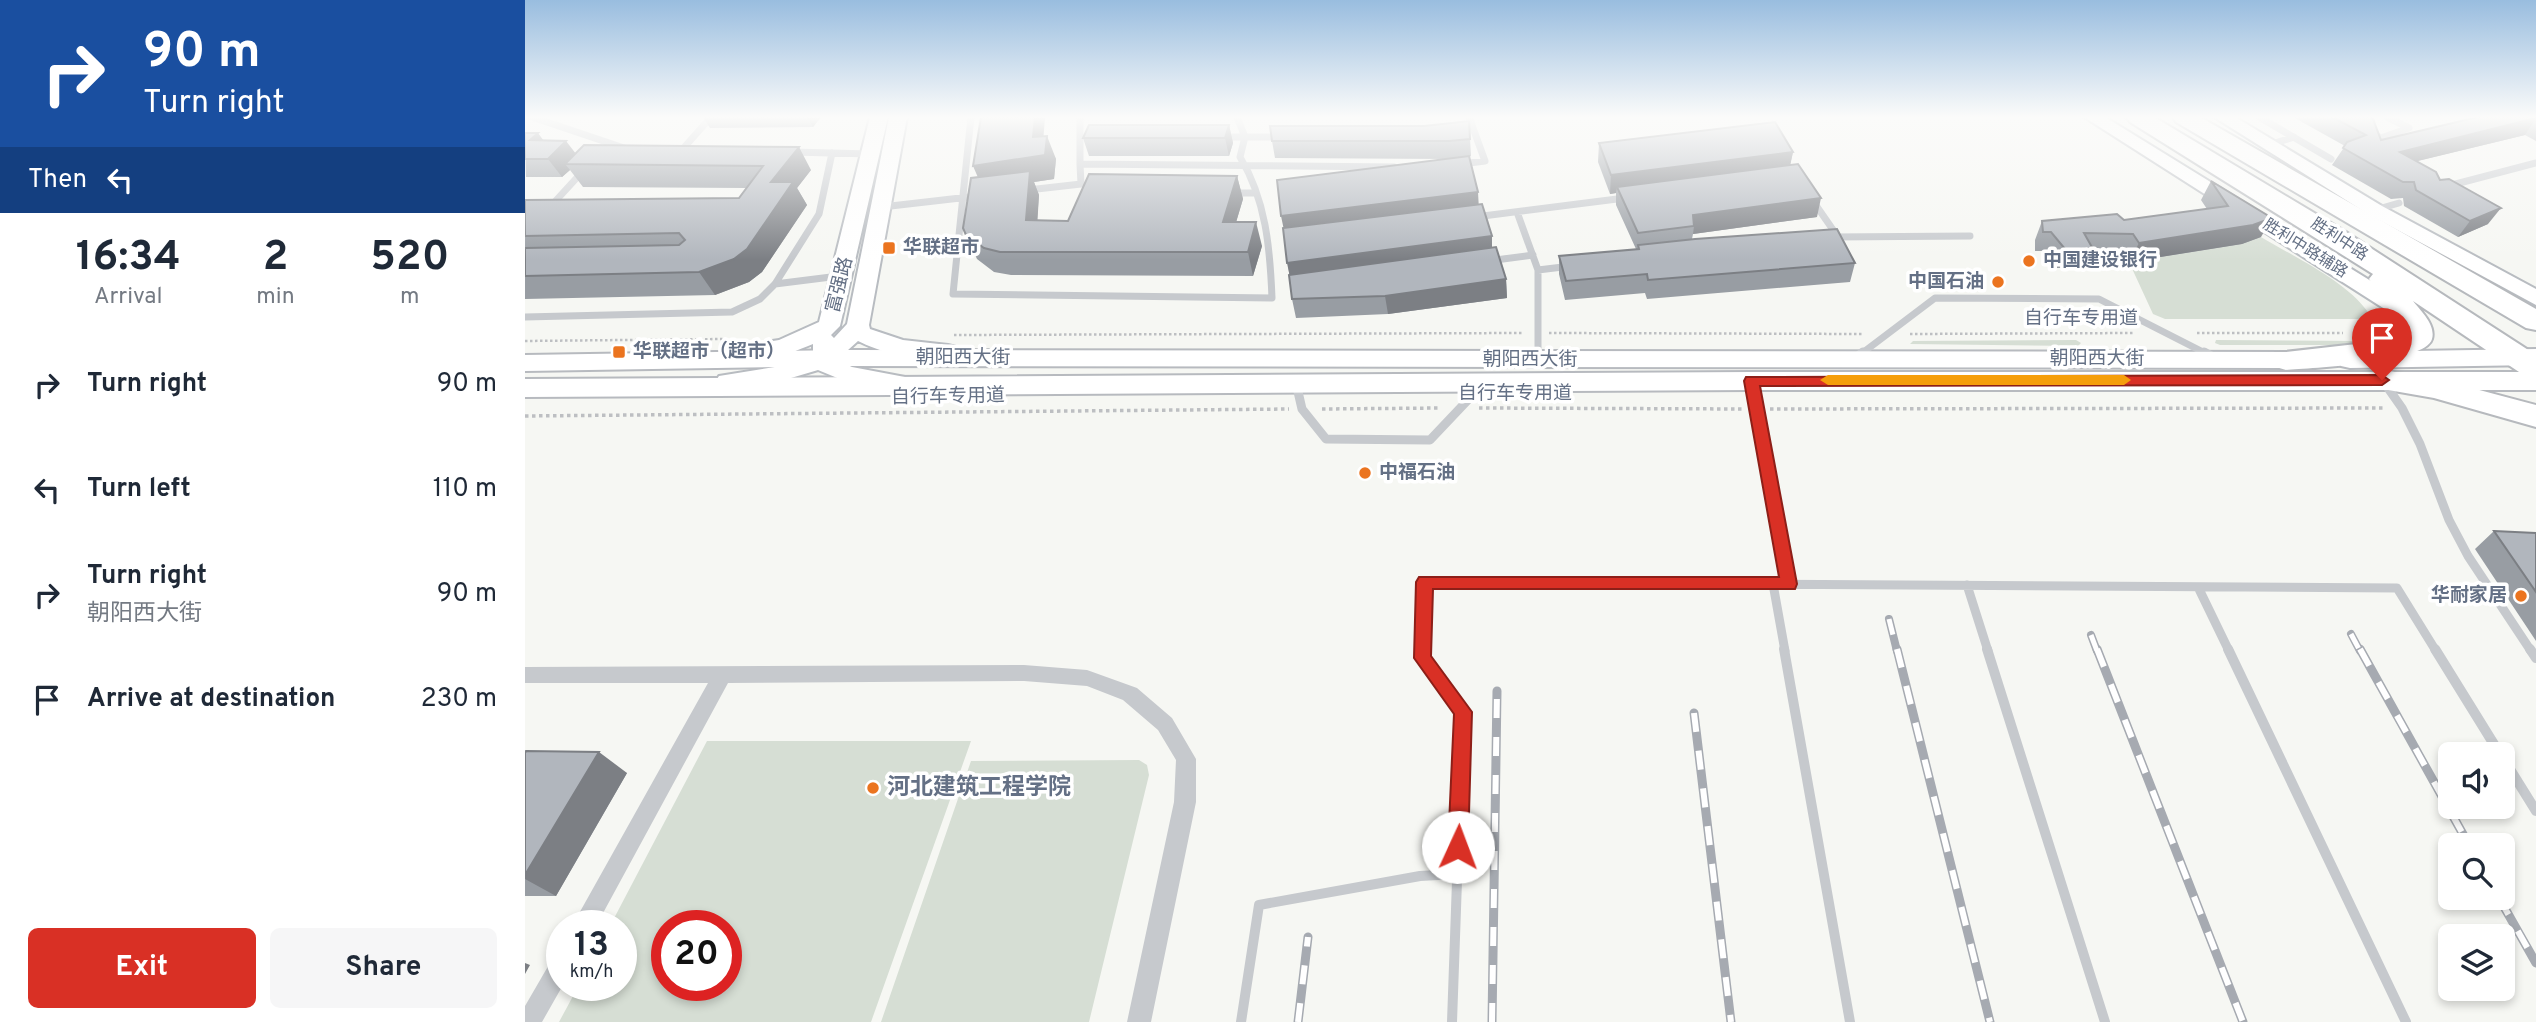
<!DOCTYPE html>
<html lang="en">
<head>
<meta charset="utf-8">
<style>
  :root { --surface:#fff; --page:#f6f6f7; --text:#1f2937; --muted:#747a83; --accent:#d93025 }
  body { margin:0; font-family:Overpass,"Noto Sans SC",sans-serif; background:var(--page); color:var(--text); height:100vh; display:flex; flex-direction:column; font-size:26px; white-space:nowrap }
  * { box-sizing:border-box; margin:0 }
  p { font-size:23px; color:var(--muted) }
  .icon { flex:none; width:38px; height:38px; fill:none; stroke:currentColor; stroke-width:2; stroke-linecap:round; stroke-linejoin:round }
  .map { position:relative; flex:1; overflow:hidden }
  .panel { display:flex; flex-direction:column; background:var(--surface); width:525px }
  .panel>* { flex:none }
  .guide { background:#1a4fa0; color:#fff; overflow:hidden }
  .fabs { position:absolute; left:1913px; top:742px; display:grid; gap:14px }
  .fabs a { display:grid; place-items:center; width:77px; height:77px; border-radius:10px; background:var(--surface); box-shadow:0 4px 10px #0003; font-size:35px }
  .speed { position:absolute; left:21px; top:910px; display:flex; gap:14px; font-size:35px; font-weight:700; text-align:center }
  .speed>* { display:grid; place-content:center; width:91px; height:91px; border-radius:50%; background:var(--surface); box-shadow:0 4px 10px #0003; line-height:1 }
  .speed small { font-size:18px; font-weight:400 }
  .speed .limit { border:10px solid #d22; background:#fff; color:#111 }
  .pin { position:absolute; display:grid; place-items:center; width:60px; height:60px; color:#fff; margin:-72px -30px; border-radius:50% 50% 50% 0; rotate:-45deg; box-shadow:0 0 7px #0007 }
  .pin .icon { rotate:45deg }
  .me { position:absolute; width:77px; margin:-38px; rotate:2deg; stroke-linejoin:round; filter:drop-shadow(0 0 5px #0008) }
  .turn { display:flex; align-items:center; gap:24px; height:147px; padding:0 28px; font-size:32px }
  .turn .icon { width:91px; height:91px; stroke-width:2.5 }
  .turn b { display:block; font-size:49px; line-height:60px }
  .then { display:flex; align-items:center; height:66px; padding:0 28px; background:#0003; gap:14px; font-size:26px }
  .eta { display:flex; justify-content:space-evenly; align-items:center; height:119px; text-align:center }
  .eta b { font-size:42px; font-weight:700; line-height:49px }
  .cta { display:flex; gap:14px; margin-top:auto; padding:14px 28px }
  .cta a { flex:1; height:80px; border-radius:10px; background:var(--accent); color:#fff; font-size:28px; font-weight:700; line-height:80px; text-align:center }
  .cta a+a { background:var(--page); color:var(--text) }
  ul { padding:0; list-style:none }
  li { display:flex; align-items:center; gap:21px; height:105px; padding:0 28px }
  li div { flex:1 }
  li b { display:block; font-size:26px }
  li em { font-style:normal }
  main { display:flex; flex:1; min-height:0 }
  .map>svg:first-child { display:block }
</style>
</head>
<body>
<main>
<section class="panel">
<div class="guide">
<div class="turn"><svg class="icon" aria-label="right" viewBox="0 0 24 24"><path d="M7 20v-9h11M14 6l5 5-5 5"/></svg><div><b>90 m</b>Turn right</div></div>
<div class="then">Then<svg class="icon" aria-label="left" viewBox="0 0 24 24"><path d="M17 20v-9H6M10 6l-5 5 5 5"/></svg></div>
</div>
<div class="eta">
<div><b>16:34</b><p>Arrival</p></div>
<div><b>2</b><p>min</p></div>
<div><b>520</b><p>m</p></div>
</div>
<ul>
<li><svg class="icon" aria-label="right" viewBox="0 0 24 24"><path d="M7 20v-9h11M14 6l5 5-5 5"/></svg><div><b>Turn right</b></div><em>90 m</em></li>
<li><svg class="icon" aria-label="left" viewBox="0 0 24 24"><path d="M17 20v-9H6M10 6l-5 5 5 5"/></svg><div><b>Turn left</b></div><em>110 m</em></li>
<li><svg class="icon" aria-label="right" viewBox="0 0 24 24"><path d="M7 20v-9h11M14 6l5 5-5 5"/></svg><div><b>Turn right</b><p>朝阳西大街</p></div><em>90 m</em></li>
<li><svg class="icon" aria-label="arrive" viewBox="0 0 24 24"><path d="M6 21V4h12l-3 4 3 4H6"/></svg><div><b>Arrive at destination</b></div><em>230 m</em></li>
</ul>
<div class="cta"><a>Exit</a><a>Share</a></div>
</section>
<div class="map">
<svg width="2011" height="1022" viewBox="0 0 2011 1022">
  <rect width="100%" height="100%" fill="#f6f7f3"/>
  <path fill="#d6ded4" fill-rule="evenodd" d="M1736,237c33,20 84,43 107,75l-7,7h-196l-12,-5 -24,-52 113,-18z
    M1551,340l5,3 -3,3 -168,-2 3,-3z
    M1691,340l148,1 4,1 -1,3h-147l-5,-2z
    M182,741h264l-100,281h-312l20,-37h42v-59h-11zM142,926h59v59h-59z
    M614,760l8,5 2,10 -60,247h-208l90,-261z"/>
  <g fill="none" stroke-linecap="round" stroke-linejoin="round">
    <g stroke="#b8bcc1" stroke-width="4">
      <path id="secondary" d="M345,117h18l-48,209 -9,9 3,3 13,-14 42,-207h18l-38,208 1,4 33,11 45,5 8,2 4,6 -4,6c-26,7 -74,-6 -98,-18l-21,19 15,7 53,10 4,6 -4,6 -8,2 -50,-9 -29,-12 -54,16 -37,4 -8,-2 -4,-6 4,-6 62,-10 32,-13v-9c-24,10 -61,24 -87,17l-4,-6 4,-6 8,-2 45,-7 40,-18z
        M1559,117h21l313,193 3,5 -3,5 -8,2 -8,-2z
        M1689,117h21l147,89 154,83v16l-168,-91z"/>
    </g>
    <g stroke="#b7babf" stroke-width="4">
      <path id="primary" d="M2011,349v16l-186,3 -9,-2 -3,-6 3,-6 9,-2z
        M321,350l1463,2 9,2 3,6 -3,6 -9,2 -1463,-2 -321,5v-16z
        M1227,372h784v18h-784l-1227,7v-18z"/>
    </g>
    <g stroke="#b6b9bd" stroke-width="4">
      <path id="highway" d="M1601,117h28l192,115 190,123v24l-11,-3 -112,-75c8,10 23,24 19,38 -6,24 -122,29 -146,31l-10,-3 -5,-7 5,-7 107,-12 21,-7v-5l-35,-50 4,-5 -243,-152z
        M1648,117h27l336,192v21l-10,-2 -350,-206z
        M1857,370l52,8 102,27v22l-102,-29 -63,-11 -4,-7 4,-7z"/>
    </g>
    <path stroke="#bdbfc2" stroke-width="2.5" stroke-dasharray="2.5 2.5" stroke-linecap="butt" d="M1024,333l315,1
      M1672,333h146
      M1385,334l223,-1
      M429,335l570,-2
      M0,341l198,-2"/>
    <path stroke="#bdbfc2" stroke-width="3.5" stroke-dasharray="3.5 3.5" stroke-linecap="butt" d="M954,408l265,1
      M797,409l118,-1
      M1245,409l615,-1
      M0,416l764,-7"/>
    <path stroke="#c6c9cd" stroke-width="7" d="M7,117l92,31
      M446,117l-18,177 319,4c-2,-50 -6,-98 -32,-141l5,-20 -8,-20
      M555,117v47l314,3
      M1734,117l72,42
      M1846,133l10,5 28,-10 -22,-11
      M696,137h60
      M1744,145l25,-8
      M156,151l30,-34
      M267,152l79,2
      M936,164l24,-3 -16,-44
      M1923,186l88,-23
      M503,190l53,-6 -1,-20
      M705,193h26
      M1288,201l25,36
      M25,207l33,-36
      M357,207l87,-10
      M1850,210l24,-7
      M992,212l21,58v84
      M950,217l150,-19
      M1307,237l138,-1
      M963,261l45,-6
      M1013,270l33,-4
      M250,284l64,-8
      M0,317l207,-5 28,-13 15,-15 44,-70 13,-61
      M1336,354l74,-56 164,1 108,55"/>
    <path stroke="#c6c9cd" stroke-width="9" d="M1013,352v8
      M1679,352l9,5
      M1331,358l7,-6
      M1227,381l37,203
      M1858,381l19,27 18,36 29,76 19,36 63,95
      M771,383l6,26 24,30 104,1 53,-56
      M1248,584l12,67
      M1442,585l21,66
      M1673,587l31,64
      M898,651l2,-69 972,6 39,63"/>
    <path stroke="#c6c9cd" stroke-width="10" d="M898,649v9l40,54 -11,310
      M1259,649l66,373
      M1462,649l118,373
      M1703,649l178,373
      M1910,649l65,105
      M2005,649l6,9
      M1978,758l33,53
      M716,1022l18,-117 161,-29 37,-2"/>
    <path fill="#c6c9cd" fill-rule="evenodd" d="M499,665l63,5 50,18 35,30 24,41v43l-45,220h-24l47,-220 2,-42 -18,-30 -35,-30 -36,-14 -63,-5 -296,2 -132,243h-24l136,-243h-183v-16z
      M37,952l1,33 -21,37h-17v-16l29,-50z"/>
    <use href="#secondary" fill="#fff" fill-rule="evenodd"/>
    <use href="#primary" fill="#fff" fill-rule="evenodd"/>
    <use href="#highway" fill="#fff" fill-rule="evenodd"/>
    <g stroke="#a6aab1" stroke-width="8">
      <path id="rail-far1" d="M1364,619l8,32
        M1826,634l9,17
        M1566,635l6,16"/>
    </g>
    <g stroke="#a6aab1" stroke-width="9">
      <path id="rail" d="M1372,649l93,373
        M1572,649l146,373
        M1835,649l109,196
        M1169,713l37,309
        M1974,898l37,65
        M773,1022l10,-85
        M967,1022l5,-331"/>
    </g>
    <use href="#rail-far1" stroke="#fff" stroke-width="5" stroke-dasharray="16" stroke-linecap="butt"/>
    <use href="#rail" stroke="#fff" stroke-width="6" stroke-dasharray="19" stroke-linecap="butt"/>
  </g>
  <path fill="#989da3" d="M178,117h118l-8,10 -103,1z
    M1768,117h77l11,23 155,-23v24l-11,-6 -108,26 23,19 48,44 -30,13 -54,-31 -1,-8 -12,1 -59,-34 13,-19z
    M944,121l2,35 -2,1 9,35v12l14,44 14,31 1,19 -119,16 -92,4 -4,-19 -8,-71 165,-69 -174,-1 -3,-17z
    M704,125l4,18 -4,13h-140l-6,-18z
    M0,133l51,21 8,-9 227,25 -14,18 10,17 -45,67 -13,10 -34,13 -190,4v-99l214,-2 7,-10 -163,-1 -13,-17 -8,7h-36z
    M519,136l12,23 -2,20 -20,3 5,13 -2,25 31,1 169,-45 6,23 -7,23 26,24 -9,30 -242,-1 -17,-3 -17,-13 -11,-24 12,-58z
    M1074,143l194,9 -3,13 27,52 -124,17 -1,5 163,24 -5,19 -203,17 -2,-6 -80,7 -6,-26v-18l77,-7 -20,-44v-12l-6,1 -12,-32z
    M1686,181l50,56 -19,7 -113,18 -5,-9 -32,-1 -8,16h-27l-14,-17h-8v-11l7,-19 82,-1 83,-11 -6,-9z
    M1969,531l42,2v108l-61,-92z
    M0,753l102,20 -71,123h-31z"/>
  <path fill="#7c7f84" d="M282,117h14l-8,10z
    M510,117h10l-3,39 5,-20 9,23 -2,20 -20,3 5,13 -3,49 -53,-55 -10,-23 60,-29z
    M2011,118l-11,17 -136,33 11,-16z
    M704,125l4,18 -4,13 -4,-18z
    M13,133l14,19 -22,-12z
    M41,141l14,18 -15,5 5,6 -8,7 -14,-18z
    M274,147l12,23 -14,18 10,17 -45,67 -13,10 -34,13 -16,-23z
    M1268,152l-4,19 -172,16 -1,6 -6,1 1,-19z
    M712,176l6,23 -14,47 -6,-24z
    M953,192l1,18 -194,25 -4,-19z
    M1296,198l-4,19 -124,17 1,-8 -1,-11z
    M1976,208l-13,16 -30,13 12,-16z
    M1747,218l-11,19 -19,7 -113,18 10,-19z
    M731,222l6,24 -9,30 -5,-24z
    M967,236v18l-201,28 -4,-19z
    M981,279l1,19 -119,16 -3,-18z
    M74,752l28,21 -71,123 -31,-17v-4z
    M0,963l5,2 -5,9z"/>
  <path fill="#b1b6bd" stroke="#7c7f84" stroke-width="2" d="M456,117h54l-2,20 14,-1 -2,19 -72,11z
    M1807,117h38l3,2 8,21 97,-23h58v1l-136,34 36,20 4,8 9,-1 52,29 -31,13 -54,-31 -2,-8h-11l-60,-34 4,-6 19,-7z
    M944,121l1,18 -21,2h-177l-2,-15h154z
    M1250,122l18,30 -182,23 -12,-32z
    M564,125h140l-4,13h-142z
    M0,133h13l-8,7 36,1 -18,18h-23z
    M59,145l215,2 -28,35h22l-46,67 -13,10 -35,13 -174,4v-28l154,-3 6,-5 -6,-7 -154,3v-36l214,-2 24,-32 -198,-2z
    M944,156l9,36 -197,24 -4,-36z
    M1273,164l23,34 -128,17 1,11 -56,7 -21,-46z
    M505,171l-4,49 42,1 21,-47 148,2 -14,46h33l-8,30h-248l-16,-4 -18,-13 -3,-7 8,-50z
    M1686,181l61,37 -19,7 -114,18 -6,-9 -49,-1 9,16h-28l-14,-17h-8l-1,-11 75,-7 7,6 104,-14z
    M957,204l10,32 -205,27 -4,-35z
    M1312,229l18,34 -207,17 -1,-6 -81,7 -7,-25 80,-7 -1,-4 57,-6z
    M971,247l10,32 -121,17 -93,3 -3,-24z
    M1969,531l42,2v59z
    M1,751l73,1 -74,123v-122z"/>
  <linearGradient id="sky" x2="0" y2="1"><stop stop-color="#99bddf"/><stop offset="0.45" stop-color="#fbfbfa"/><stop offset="1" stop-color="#fbfbfa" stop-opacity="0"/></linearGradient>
  <rect width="2011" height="260" fill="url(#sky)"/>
  <path fill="#d93025" stroke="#8d1f18" stroke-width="2" d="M1857,375l7,5 -7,5 -622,1 37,198 -2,5h-362l-2,67 41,56 -4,135 -3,7 -7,3 -7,-3 -3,-7 6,-133 -40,-56 2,-76 3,-5h360l-35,-196 2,-4z"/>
  <path fill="#f59e0b" d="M1303,375h296l7,5 -7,5h-296l-8,-5z"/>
  <g fill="#eb741f" stroke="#fff" stroke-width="2.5">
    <rect x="357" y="241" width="14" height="14" rx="3.5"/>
    <circle cx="1504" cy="261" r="7"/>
    <circle cx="1473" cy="282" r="7"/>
    <rect x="87" y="345" width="14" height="14" rx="3.5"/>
    <circle cx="840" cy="473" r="7"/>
    <circle cx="1996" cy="596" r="7"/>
    <circle cx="348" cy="788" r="7"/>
  </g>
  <g text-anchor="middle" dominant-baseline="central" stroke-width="7" stroke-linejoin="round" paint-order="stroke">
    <g font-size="16" fill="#647085" stroke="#fff">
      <text transform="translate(1814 240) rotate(33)">胜利中路</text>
      <text transform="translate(1780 249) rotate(32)">胜利中路辅路</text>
    </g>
    <g font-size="19" font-weight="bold" fill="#647085" stroke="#fff" text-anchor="start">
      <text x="378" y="248">华联超市</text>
      <text x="1518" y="261">中国建设银行</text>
      <text x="1459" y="282" text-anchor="end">中国石油</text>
      <text x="108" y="352">华联超市（超市）</text>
      <text x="854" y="473">中福石油</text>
      <text x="1982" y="596" text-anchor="end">华耐家居</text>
    </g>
    <g font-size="19" fill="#647085" stroke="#fff">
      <text transform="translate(315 285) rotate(-76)">富强路</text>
      <text x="1556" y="319">自行车专用道</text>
      <text x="438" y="358">朝阳西大街</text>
      <text x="1572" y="359">朝阳西大街</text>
      <text x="1005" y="360">朝阳西大街</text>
      <text x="990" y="394">自行车专用道</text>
      <text transform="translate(423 397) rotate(-1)">自行车专用道</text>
    </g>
    <g font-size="23" font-weight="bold" fill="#647085" stroke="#fff" text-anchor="start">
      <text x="362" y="788">河北建筑工程学院</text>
    </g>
  </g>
</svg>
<div class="fabs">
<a><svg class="icon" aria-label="sound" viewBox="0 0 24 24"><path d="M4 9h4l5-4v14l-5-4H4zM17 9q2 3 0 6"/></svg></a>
<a><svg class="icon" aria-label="search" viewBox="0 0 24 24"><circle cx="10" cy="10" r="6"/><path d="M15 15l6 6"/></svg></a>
<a><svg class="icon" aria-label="layers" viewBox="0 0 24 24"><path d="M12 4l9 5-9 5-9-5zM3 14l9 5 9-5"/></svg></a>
</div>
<div class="speed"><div>13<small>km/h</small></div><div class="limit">20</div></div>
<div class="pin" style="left:1857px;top:380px;background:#d93025"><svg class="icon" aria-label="arrive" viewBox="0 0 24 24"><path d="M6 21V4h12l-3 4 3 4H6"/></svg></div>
<svg class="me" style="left:933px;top:847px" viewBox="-20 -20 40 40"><circle r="19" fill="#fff"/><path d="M0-13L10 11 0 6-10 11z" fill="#d93025"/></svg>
</div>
</main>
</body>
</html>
